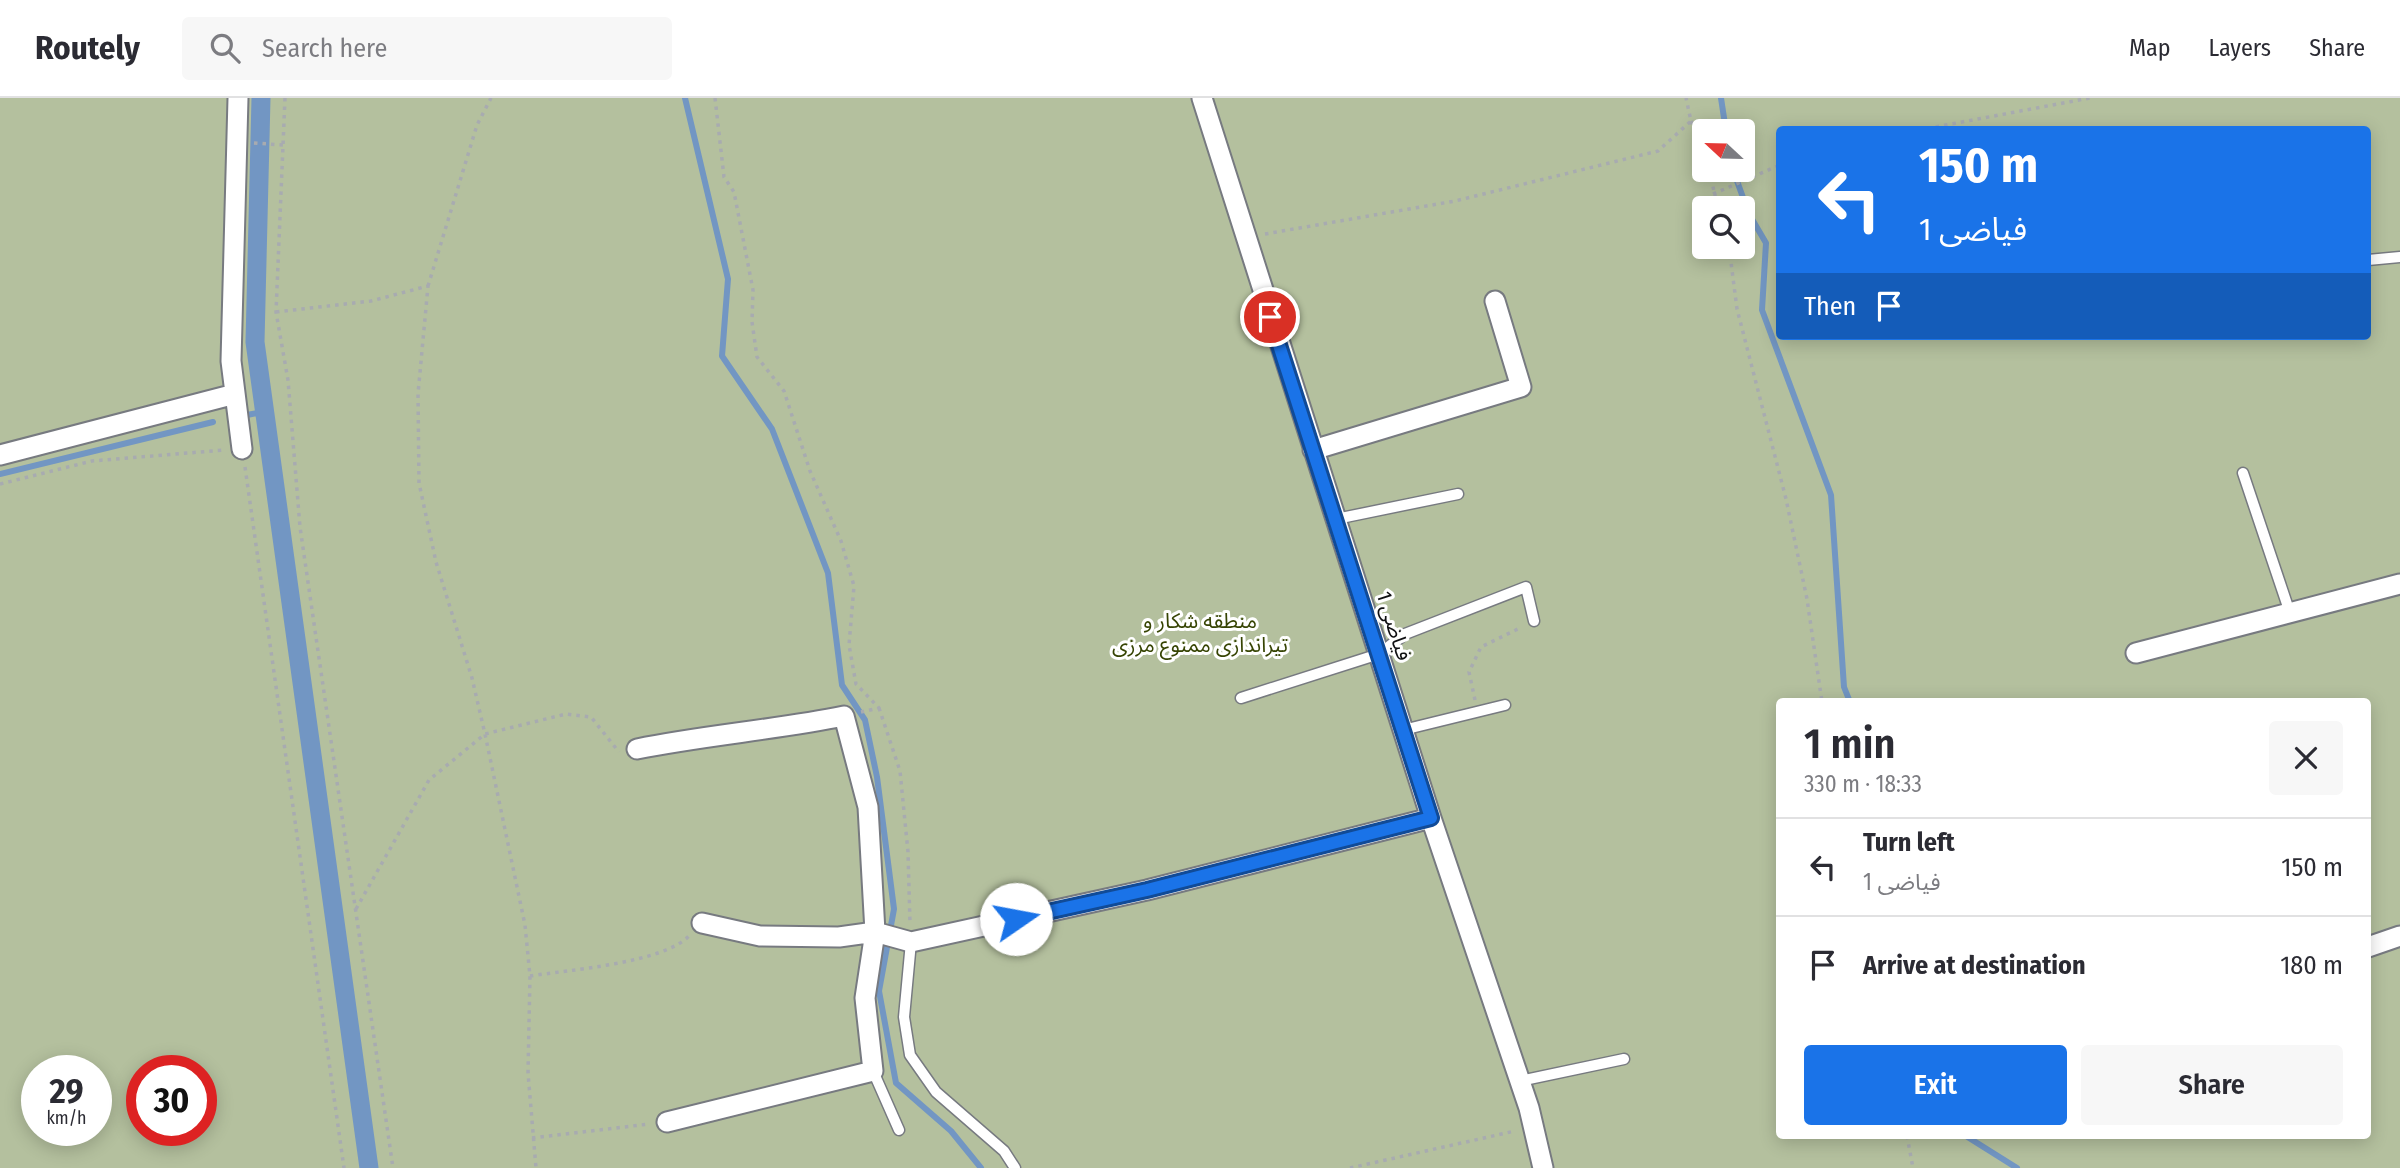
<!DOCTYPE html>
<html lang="en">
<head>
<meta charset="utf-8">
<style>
  :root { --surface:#fff; --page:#f7f7f7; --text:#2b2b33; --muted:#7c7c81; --line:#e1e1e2; --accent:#1a73e8 }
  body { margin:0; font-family:"Fira Sans Condensed","Noto Sans Arabic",sans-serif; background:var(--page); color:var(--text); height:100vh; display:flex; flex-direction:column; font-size:26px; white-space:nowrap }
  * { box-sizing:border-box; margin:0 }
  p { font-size:23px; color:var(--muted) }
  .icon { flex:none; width:38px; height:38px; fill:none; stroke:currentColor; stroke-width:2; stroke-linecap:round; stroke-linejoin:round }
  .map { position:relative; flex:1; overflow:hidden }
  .drawer { position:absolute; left:1776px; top:600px; width:595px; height:441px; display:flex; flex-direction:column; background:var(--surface); border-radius:7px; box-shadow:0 4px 18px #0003 }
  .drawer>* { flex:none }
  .guide { position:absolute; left:1776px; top:28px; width:595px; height:214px; border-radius:7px; box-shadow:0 4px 18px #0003; background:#1a73e8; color:#fff; overflow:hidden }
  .needle { width:46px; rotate:292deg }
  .buttons { position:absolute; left:1692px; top:21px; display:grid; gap:14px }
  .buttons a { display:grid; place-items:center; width:63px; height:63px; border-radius:7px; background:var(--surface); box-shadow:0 4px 18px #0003; font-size:35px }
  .speed { position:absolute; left:21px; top:957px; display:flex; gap:14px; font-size:35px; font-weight:700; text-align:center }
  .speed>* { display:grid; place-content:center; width:91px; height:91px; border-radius:50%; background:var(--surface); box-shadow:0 4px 18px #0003; line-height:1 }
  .speed small { font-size:18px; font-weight:400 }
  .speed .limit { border:10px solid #d22; background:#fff; color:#111 }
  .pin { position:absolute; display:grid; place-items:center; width:60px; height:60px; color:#fff; margin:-30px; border:4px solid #fff; border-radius:50%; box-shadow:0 2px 7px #0007 }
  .me { position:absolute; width:77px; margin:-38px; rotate:78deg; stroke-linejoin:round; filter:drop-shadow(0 0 5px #0008) }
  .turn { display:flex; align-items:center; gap:24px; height:147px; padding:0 28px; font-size:32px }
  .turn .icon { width:91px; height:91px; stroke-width:2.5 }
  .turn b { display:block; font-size:49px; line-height:60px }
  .then { display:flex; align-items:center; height:66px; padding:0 28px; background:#0003; gap:14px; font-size:26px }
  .round { display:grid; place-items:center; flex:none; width:74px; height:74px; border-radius:7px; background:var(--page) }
  .summary { display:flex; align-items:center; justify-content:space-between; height:119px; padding:0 28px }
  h1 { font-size:42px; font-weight:600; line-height:52px }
  .action { display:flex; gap:14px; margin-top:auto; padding:14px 28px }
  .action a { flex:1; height:80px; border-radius:7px; background:var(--accent); color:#fff; font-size:28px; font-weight:600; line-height:80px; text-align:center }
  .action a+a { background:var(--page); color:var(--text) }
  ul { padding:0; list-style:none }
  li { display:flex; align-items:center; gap:21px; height:98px; padding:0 28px; border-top:2px solid var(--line) }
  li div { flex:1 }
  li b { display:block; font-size:26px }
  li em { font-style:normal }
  header { display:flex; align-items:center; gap:42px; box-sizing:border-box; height:98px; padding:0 35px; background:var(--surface); border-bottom:2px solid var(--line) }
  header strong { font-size:33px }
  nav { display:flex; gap:38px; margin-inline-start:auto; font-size:24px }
  .search { width:490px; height:63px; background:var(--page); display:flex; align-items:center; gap:18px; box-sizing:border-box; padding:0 24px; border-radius:7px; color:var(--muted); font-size:26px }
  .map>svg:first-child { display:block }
</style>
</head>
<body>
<header>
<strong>Routely</strong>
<div class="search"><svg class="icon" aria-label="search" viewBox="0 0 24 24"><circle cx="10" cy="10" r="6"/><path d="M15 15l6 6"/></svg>Search here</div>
<nav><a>Map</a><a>Layers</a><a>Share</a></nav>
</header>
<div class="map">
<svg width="2400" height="1070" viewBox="0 0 2400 1070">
  <rect width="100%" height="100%" fill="#eaeef4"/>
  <path fill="#b4c09e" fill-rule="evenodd" d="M0,0h2400v1070h-2400zM1780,32h588v206h-588zM1704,33h39v39h-39zM1704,110h39v39h-39zM1780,604h588v434h-588zM37,973h59v59h-59zM142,973h59v59h-59z"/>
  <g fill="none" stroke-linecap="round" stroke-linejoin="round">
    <path stroke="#7296c3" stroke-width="6" d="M685,0l43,181 -6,77 50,73 56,144 14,112 23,35 12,57 17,132 -15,82 17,92 55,48 30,37
      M1721,0l5,33
      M1733,72l16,44 17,29 -4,67 69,185 13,192 6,15
      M247,317l15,-3
      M0,376l213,-52
      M1966,1038l51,32"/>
    <path stroke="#7296c3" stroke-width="19" d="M261,0l-6,244 114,826"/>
    <g stroke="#777a80" stroke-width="13">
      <path id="lane" d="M2368,162l32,-3
        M2243,375l47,140
        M1336,421l122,-25
        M1241,600l138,-44 26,-20 121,-47 8,34
        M1403,632l102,-25
        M911,844l-7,75 6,38 26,37 68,59 11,17
        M873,973l26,59
        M1520,983l104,-22"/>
    </g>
    <g stroke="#777a80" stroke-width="23">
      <path id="street" d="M238,0l-7,263 11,88
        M1202,0l229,720 98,290 14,60
        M1313,352l208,-63 -26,-86
        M0,357l235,-61
        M2136,555l264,-69
        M637,651c69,-14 138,-19 207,-33l24,91 7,125 -10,66 8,73 -206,51
        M702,825l58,13 79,1 36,-5 36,10 236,-52 284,-72
        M2368,849l32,-11"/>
    </g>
    <path stroke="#a8abb0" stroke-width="3.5" stroke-dasharray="3.5 5" stroke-linecap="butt" d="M285,0l-9,214 12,68 12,147 93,641
      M715,0l9,79 10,15 19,98 -1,32 5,35 27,34 26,80 31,70 13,45 -5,59 7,39 23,24 -18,4
      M1691,23l13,32
      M1919,32l171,-32
      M254,45l29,2
      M1709,72l9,38
      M1713,96l67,-29
      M1265,136l190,-33 203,-50 33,-30 -5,-23
      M1729,149l8,62 49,190 21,100 15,103
      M428,188l49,-161 14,-27
      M276,214l95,-11 57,-15 -10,108 1,89 17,79 36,116 13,56 40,191 5,51 -2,97 8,95
      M245,369l99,701
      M0,386l92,-23 132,-11
      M1475,602l-6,-28 12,-25 41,-20
      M879,610l21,63 8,81 2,71
      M356,811l73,-129 56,-46 81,-20 25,3 28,35
      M530,878c38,-6 133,-13 159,-40
      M1907,1038l6,32
      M532,1040l117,-14
      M1350,1070l165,-37"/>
    <use href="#lane" stroke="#fff" stroke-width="10"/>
    <use href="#street" stroke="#fff" stroke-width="19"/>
  </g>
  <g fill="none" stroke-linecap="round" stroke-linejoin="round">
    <g stroke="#114b97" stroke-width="18">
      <path id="route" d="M1016,821l131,-29 284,-72 -161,-501"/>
    </g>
    <use href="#route" stroke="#1a73e8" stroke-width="12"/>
  </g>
  <g text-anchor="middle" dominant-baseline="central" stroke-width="6" stroke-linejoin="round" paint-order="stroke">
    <g font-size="21" fill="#364403" stroke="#fff">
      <text x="1200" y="523">منطقه شکار و<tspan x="1200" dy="24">تیراندازی ممنوع مرزی</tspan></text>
    </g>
    <g font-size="21" fill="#0f1012" stroke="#fff">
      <text transform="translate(1394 528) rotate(72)">فیاضی 1</text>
    </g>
  </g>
</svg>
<div class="buttons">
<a><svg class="needle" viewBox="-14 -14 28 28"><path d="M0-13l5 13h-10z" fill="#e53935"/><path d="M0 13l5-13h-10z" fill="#7c7c81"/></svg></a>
<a><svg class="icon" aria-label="search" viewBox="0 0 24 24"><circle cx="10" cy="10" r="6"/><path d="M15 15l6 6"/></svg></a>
</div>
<div class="speed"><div>29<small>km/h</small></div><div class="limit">30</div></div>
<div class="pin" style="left:1270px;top:219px;background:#d93025"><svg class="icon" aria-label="arrive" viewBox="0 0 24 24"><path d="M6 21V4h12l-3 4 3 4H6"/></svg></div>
<svg class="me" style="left:1016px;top:821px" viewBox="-20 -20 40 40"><circle r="19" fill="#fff"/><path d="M0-13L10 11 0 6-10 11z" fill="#1a73e8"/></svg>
<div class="guide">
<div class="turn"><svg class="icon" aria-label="left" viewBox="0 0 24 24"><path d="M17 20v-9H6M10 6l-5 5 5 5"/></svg><div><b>150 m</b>فیاضی 1</div></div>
<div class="then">Then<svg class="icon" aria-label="arrive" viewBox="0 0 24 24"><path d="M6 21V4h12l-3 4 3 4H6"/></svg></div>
</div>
<section class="drawer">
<div class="summary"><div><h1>1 min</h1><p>330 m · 18:33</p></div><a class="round"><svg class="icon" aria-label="close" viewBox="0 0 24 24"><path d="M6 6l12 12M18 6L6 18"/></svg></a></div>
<ul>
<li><svg class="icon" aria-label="left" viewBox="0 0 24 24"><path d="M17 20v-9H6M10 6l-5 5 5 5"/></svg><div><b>Turn left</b><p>فیاضی 1</p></div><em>150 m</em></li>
<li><svg class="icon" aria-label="arrive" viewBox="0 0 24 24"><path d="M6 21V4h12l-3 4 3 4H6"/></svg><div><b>Arrive at destination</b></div><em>180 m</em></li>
</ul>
<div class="action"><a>Exit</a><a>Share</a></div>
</section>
</div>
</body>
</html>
